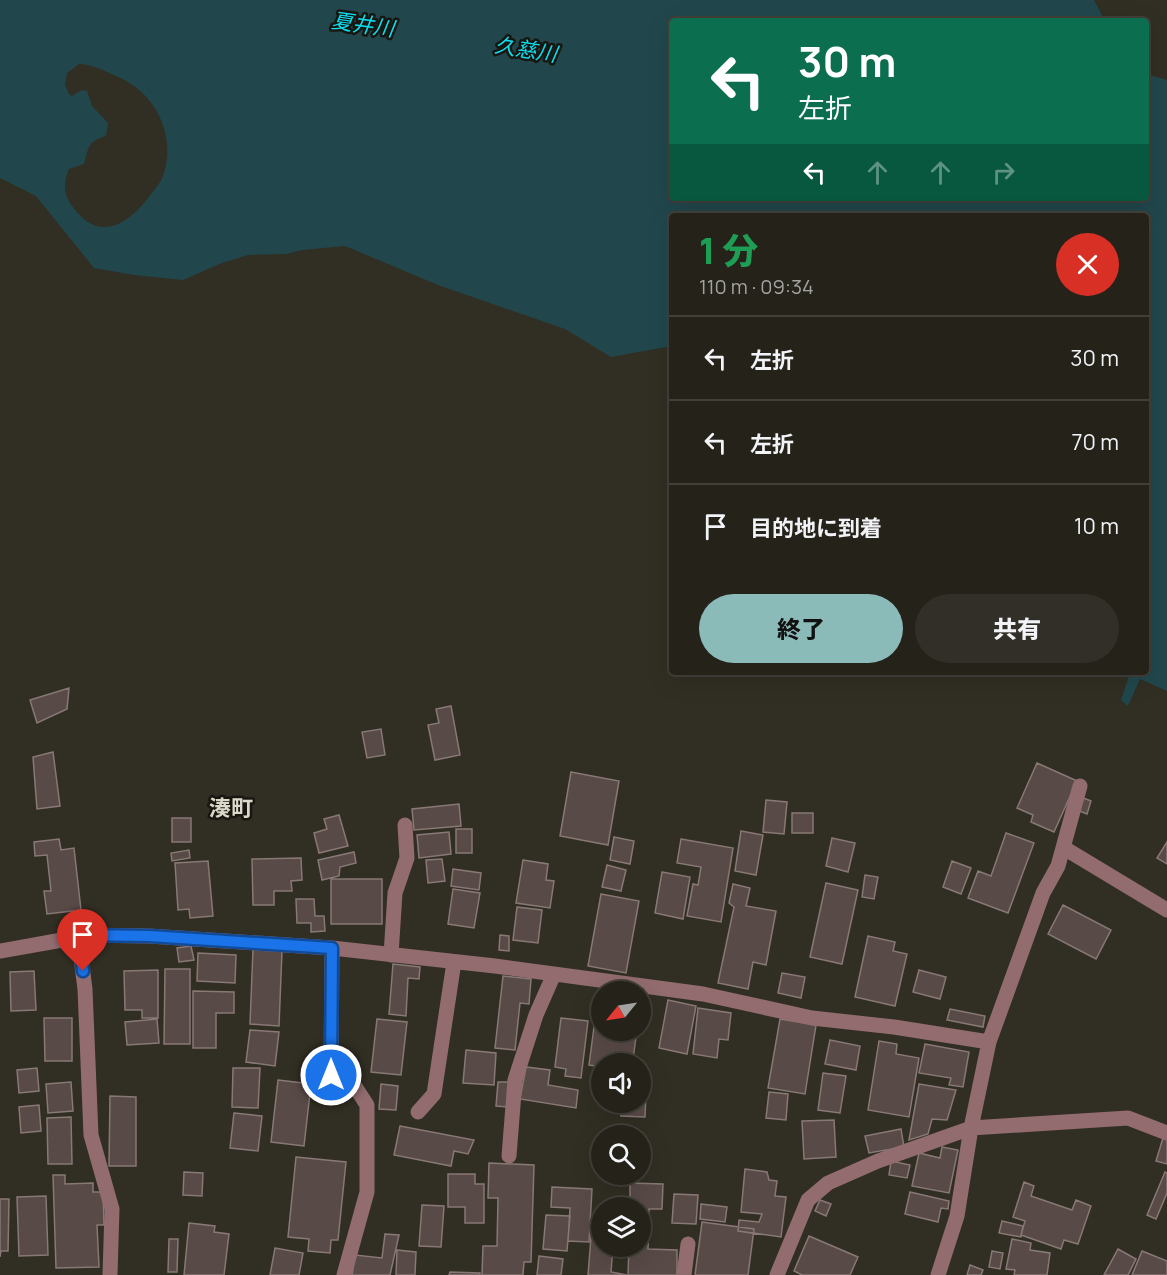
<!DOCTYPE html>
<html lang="ja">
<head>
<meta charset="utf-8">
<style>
  :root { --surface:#25221a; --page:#312f27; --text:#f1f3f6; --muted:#a3a4a2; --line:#423f39; --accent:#8bbbb9 }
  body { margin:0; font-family:Manrope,"Noto Sans JP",sans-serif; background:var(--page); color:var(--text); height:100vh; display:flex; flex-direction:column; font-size:22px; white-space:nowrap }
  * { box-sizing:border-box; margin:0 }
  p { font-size:20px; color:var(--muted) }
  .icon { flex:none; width:33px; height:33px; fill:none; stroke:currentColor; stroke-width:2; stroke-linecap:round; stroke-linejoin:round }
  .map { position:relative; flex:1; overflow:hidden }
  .side { position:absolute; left:669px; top:213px; width:480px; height:462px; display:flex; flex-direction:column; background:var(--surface); border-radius:6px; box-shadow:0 6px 24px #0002,0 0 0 2px var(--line) }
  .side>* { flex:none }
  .guide { position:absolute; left:669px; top:18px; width:480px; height:183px; border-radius:6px; box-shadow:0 6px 24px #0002,0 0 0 2px var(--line); background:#0b6e4f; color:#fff; overflow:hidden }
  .needle { width:39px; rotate:240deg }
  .tools { position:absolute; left:591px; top:981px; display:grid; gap:12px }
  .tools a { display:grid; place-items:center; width:60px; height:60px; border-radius:50%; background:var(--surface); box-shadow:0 6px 24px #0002,0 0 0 2px var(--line); font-size:30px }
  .pin { position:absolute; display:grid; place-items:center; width:51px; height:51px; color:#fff; margin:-62px -26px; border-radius:50% 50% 50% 0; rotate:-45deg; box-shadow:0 0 6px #0007 }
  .pin .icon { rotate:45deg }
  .me { position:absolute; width:66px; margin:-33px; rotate:0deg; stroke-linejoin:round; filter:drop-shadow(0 0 4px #0008) }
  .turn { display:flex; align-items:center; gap:21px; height:126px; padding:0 30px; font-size:27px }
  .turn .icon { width:78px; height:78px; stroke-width:2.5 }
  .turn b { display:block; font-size:42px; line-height:51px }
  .lanes { display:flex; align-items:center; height:57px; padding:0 30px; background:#0003; justify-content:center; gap:30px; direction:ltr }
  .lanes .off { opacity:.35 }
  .round { display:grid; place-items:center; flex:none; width:63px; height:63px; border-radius:32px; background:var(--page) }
  .head { display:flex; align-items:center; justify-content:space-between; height:102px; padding:0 30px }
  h1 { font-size:36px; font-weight:800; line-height:45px; color:#1e9e55 }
  .primary-button { display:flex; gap:12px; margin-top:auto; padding:12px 30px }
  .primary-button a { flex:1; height:69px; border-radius:36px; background:var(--accent); color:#111; font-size:24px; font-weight:800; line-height:69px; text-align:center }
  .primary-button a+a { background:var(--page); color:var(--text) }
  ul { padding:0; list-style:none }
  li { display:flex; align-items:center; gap:18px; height:84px; padding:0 30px; border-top:2px solid var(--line) }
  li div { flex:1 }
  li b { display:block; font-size:22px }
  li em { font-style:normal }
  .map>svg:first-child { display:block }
</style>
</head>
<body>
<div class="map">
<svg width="1167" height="1275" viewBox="0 0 1167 1275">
  <rect width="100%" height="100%" fill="#312e23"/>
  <path fill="#21474c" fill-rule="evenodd" d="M0,0h1094l8,15v6h-430v177h474v-124l21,6v611l-27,-12 -12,27 -7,-6 9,-27 -3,-1h19v-456h-474v136l-6,-5 -55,10 -46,-28 -127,-44 -93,-39 -43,4 -16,4 -38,1 -26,8 -39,17 -49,-5 -40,-7 -58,-72 -36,-18zM79,64c15,1 26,7 39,13 38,16 59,59 45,99 -3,8 -10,15 -15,22 -19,25 -47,44 -72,13 -12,-14 -14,-25 -7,-42l15,-5c5,-17 3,-22 22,-28l2,-13 -16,-17 -5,-15 -5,-1 -10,6 -3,-2 -4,-9 2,-12z"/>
  <path fill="#584a47" stroke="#887876" stroke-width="1.5" d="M69,688l-2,21 -30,14 -7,-23z
    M451,706l9,49 -25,5 -7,-35 11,-2 -3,-14z
    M381,729l4,26 -18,3 -5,-26z
    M53,752l7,54 -23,3 -4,-52z
    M1037,763l40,18 -23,51 -23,-10 2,-7 -16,-7z
    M571,772l48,9 -11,64 -48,-9z
    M1081,797l10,4 -4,13 -10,-4z
    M766,800l21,2 -3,32 -21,-2z
    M459,804l2,22 -47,4 -2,-21z
    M792,813h21v20h-21z
    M339,815l9,31 -29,7 -5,-20 13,-4 -3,-10z
    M172,818h19v24h-19z
    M456,829h16v24h-16z
    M741,831l22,4 -7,40 -21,-4z
    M449,832l2,22 -32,4 -2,-23z
    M1006,833l28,10 -26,70 -40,-15 10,-27 13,5z
    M614,837l20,4 -4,23 -20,-4z
    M832,838l23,5 -7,29 -22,-6z
    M59,839l2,11 13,-2 7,62 -34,4 -3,-23h7l-4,-36 -12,1 -1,-14z
    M681,839l52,9 -12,74 -34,-6 6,-32 5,1 3,-18 -24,-4z
    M1167,842v22l-10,-6z
    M189,850l1,8 -18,3 -1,-8z
    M354,852l2,11 -16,4 -1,9 -17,4 -4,-20z
    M301,858l1,22 -11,1 1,10h-18v14h-21l-1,-46z
    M442,859l3,22 -17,2 -2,-23z
    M523,860l25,4 -2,16 8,1 -4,27 -34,-5z
    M208,861l5,55 -23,2 -1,-9 -11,1 -3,-47z
    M952,861l19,7 -10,26 -18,-7z
    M607,865l19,5 -5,21 -19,-4z
    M453,869l28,4 -2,17 -28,-4z
    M662,872l28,5 -7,42 -28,-6z
    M865,875l13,2 -4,22 -12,-2z
    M331,879h51v45h-51z
    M826,883l32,7 -16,74 -32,-7z
    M733,884l17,4 -4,18 30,5 -10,54 -13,-3 -5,27 -30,-6 16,-76 -5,-4z
    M453,889l27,4 -6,35 -26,-4z
    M601,894l38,7 -13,72 -38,-7z
    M296,899h18l1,17h9l1,15 -14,1v-9h-14z
    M1063,905l48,25 -15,29 -48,-25z
    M517,907l25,3 -4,33 -25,-3z
    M500,935l9,1v15l-10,-1z
    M868,936l27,6 -2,9 14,3 -12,52 -40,-9z
    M191,946l3,14 -15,2 -2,-14z
    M253,949l29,2 -3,75 -29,-2z
    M198,953l38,2 -1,28 -38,-2z
    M393,964l27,3 -1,12 -11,-1 -2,38 -17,-2z
    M165,969h25v75h-26z
    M158,970v48h-16v-8h-17l-1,-39z
    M919,970l27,7 -6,22 -27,-7z
    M34,971l2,39 -25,1 -1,-39z
    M782,973l23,4 -4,21 -23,-5z
    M503,976l28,3 -2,25 -9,-1 -5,47 -20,-2z
    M193,991l41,1v21h-18v35h-23z
    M668,1000l28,6 -9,48 -28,-6z
    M597,1004h5v26h35l-4,29 -21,-3 -1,8h-9v3l-13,-2z
    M698,1008l33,5 -3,27 -9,-1 -2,19 -24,-4z
    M950,1009l35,7 -2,11 -36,-7z
    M44,1018h28v43h-27z
    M561,1018l27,3 -7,57 -16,-2 1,-7 -11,-2z
    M157,1019l2,24 -32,2 -2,-23z
    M377,1019l30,3 -6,53 -30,-3z
    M780,1019l36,6 -11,69 -37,-6z
    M250,1030l29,2 -4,34 -29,-4z
    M830,1040l30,6 -4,24 -31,-6z
    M879,1041l18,3 -1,10 23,4 -10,59 -41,-7z
    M925,1044l44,8 -6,35 -14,-2 2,-7 -32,-5z
    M466,1050l30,3 -2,32 -31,-2z
    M526,1067l24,3 -2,15 30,5 -2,18 -56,-9z
    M37,1068l2,23 -20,2 -2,-23z
    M233,1068h27l-2,40 -26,-1z
    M823,1073l23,3 -6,37 -22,-3z
    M278,1080l33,4 -7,62 -33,-4z
    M71,1082l2,29 -25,2 -2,-29z
    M498,1082h11l-2,25 -11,-1z
    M381,1084l17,2 -2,24 -17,-1z
    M919,1084l37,6 -9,30 -15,-1 -4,15 -19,6z
    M769,1092l19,2 -2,26 -20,-2z
    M640,1095h6l-1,22 -24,-1v-14h19z
    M110,1096l26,1v69h-27z
    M39,1105l2,26 -20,2 -2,-26z
    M234,1113l28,3 -4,35 -28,-3z
    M71,1117l1,47h-24l-1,-46z
    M834,1120l2,37 -32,2 -2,-38z
    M400,1126l74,14 -6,14 -14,-3 -3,15 -57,-11z
    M901,1129l3,18 -35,6 -4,-17z
    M1163,1138l4,1v25l-11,-3z
    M942,1147l16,3 -9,43 -37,-7 7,-33 21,5z
    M296,1157l50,5 -8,78h-7l-1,13 -22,-2 1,-12 -21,-2z
    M891,1161l19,4 -3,13 -18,-3z
    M489,1163l45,2 -3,97h-7l-1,13h-41l1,-29h14l1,-48h-10z
    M745,1169l22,3 2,8 8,1 -2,15 11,1 -5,40 -43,-6 1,-11 20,2 3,-8 -21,-2z
    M184,1172l19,1 -1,23 -19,-1z
    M1165,1172l2,1v20l-11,26 -9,-4z
    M448,1174h27v10h9v39h-19v-16h-17z
    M53,1175h12v9l28,-1v9h10l1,33h-7l2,42 -43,1z
    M1024,1182l10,4 -3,10 41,14 4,-10 15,6 -13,38 -14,-4 -3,9 -40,-14 4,-14 -12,-4z
    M630,1183l33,1 -1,25h-13l-1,40 29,1v25h-49l1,-29h11v-38h-10z
    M552,1187l40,2 -3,53 -21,-1 2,-33 -19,-1z
    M910,1192l39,9 -1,8 -7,-1 -3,14 -33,-8z
    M674,1194l24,1 -2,29 -24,-1z
    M46,1196l2,59 -29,1 -2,-59z
    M0,1199h9l-1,52h-7l-1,6z
    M820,1200l11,4 -5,12 -11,-5z
    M701,1204l26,3 -2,15 -25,-3z
    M422,1205l22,1 -3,41 -22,-1z
    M546,1215l24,1 -3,35 -24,-2z
    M1002,1221l21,5 -2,11 -22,-4z
    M702,1222l52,7 -6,46h-53z
    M189,1223l26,3 -1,6 15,2 -5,41h-40z
    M592,1224h10v22h11l-2,26 16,3h-39z
    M385,1234l14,1 -9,40h-38l3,-20 27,3z
    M809,1236l49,21 -8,18h-48l-8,-4z
    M169,1239h9l-1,33h-9z
    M1012,1239l19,4 -1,7 20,3 -3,22h-33l1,-5 -9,-1z
    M275,1248l28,5 -4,22h-29z
    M1118,1249l18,10 -8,16h-24z
    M397,1250l19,2 -1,23h-19z
    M992,1251l11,2 -3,16 -11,-2z
    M1142,1251l25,10v14h-35z
    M539,1256l24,3 -2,16h-24z
    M970,1265l13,5 -2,5h-14z
    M450,1272l30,1v2h-31z"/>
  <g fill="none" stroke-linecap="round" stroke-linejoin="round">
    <path stroke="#926c6f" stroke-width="15" d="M1064,848l103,62
      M78,935l7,54 6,146 21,74 -2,66
      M332,948l-1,127 23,10 13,20v87l-23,83
      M0,951l62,-11 16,-5 71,1 183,12 163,18 208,28 109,24 82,9 95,15
      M391,955l4,-62 12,-35 -2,-33
      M418,1112l16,-18 20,-132
      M509,1156l6,-76 21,-65 18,-41
      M684,1275l4,-31
      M777,1275l31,-75 20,-17 50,-22 93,-33 157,-10 39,15
      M938,1275l19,-59 14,-88 18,-86 54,-149 15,-27 22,-80"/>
  </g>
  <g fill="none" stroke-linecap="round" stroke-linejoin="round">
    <g stroke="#114b97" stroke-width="15">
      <path id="route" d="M83,971l-5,-36 71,1 183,12 -1,127"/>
    </g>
    <use href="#route" stroke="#1a73e8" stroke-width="10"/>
  </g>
  <g text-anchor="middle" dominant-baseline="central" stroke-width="5" stroke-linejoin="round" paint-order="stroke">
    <g font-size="21" font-style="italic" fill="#0cdef0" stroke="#181611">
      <text transform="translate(363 24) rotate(8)">夏井川</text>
      <text transform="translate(526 49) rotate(9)">久慈川</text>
    </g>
    <g font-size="22" font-weight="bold" fill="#dcd9ca" stroke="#181611">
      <text x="231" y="808">湊町</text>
    </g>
  </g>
</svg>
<div class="tools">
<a><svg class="needle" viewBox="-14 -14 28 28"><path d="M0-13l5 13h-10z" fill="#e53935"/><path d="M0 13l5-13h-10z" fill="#a3a4a2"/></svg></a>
<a><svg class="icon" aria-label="sound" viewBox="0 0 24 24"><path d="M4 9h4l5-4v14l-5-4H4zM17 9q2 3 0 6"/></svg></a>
<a><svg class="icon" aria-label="search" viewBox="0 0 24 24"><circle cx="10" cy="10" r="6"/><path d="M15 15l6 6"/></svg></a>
<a><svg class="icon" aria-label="layers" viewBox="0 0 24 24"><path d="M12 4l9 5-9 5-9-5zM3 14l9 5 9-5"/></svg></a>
</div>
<div class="pin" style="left:83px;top:971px;background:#d93025"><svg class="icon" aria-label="arrive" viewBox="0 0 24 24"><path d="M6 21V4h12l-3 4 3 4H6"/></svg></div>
<svg class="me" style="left:331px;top:1075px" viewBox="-20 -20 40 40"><circle r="17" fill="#1a73e8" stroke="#fff" stroke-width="3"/><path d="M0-11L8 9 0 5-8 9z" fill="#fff"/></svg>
<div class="guide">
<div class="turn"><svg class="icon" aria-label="left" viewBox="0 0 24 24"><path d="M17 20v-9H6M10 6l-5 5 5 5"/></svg><div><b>30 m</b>左折</div></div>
<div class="lanes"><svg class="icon" aria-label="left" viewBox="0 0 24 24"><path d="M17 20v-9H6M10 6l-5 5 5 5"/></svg><svg class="icon off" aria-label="ahead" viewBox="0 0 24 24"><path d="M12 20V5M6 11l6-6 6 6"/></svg><svg class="icon off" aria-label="ahead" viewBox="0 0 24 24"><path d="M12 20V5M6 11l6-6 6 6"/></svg><svg class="icon off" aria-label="right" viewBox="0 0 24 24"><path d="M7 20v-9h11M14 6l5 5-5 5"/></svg></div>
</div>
<section class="side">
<div class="head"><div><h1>1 分</h1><p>110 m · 09:34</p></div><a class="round" style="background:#d93025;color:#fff"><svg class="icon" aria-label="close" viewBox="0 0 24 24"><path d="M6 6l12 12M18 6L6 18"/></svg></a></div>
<ul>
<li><svg class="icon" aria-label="left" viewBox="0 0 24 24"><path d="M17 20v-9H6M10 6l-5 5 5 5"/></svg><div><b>左折</b></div><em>30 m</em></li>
<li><svg class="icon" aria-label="left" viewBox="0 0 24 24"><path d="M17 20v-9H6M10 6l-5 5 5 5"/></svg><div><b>左折</b></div><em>70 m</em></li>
<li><svg class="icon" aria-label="arrive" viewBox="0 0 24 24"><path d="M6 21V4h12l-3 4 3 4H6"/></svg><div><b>目的地に到着</b></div><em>10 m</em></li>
</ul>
<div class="primary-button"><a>終了</a><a>共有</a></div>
</section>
</div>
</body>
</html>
